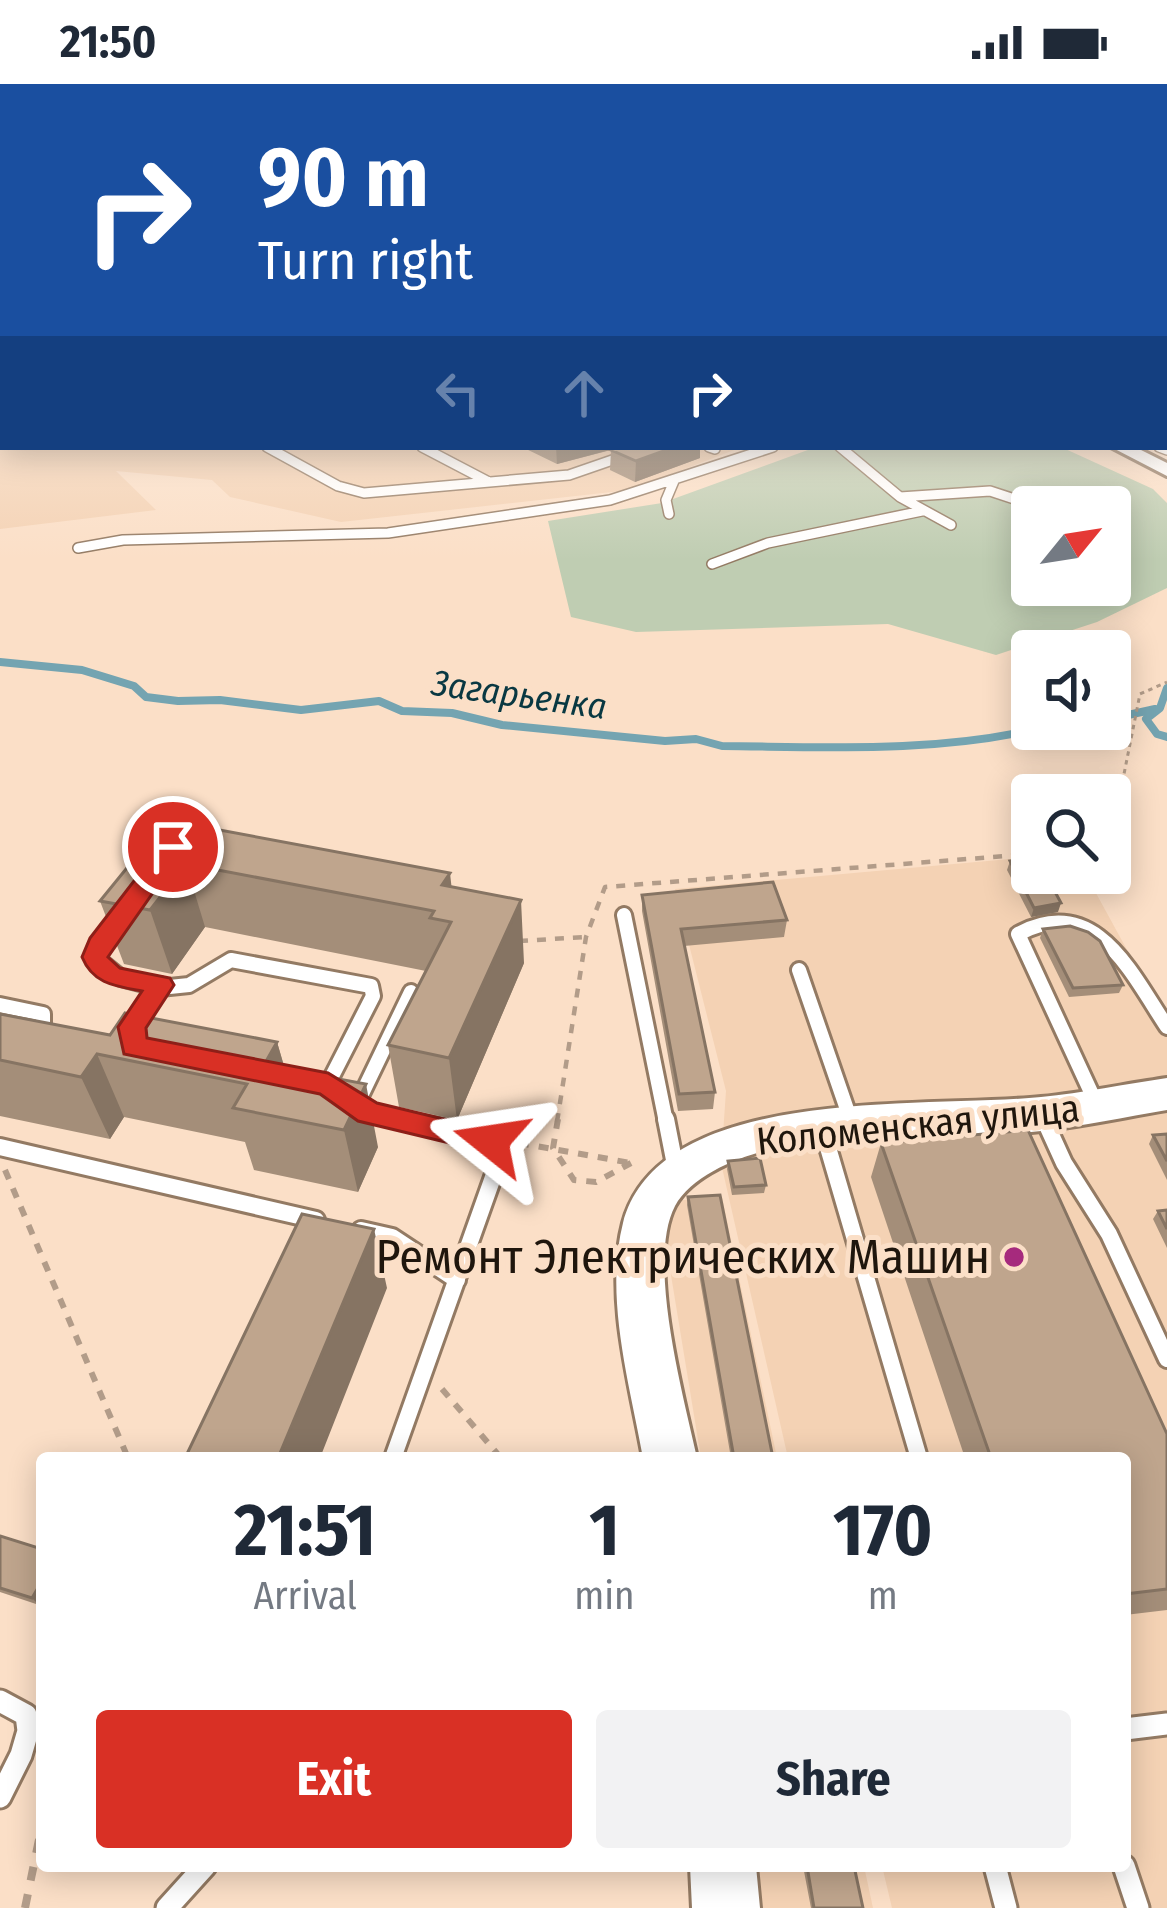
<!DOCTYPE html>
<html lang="en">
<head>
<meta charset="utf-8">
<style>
  :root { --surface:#fff; --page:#f2f2f3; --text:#1f2937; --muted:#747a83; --accent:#d93025 }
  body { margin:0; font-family:"Fira Sans Condensed",sans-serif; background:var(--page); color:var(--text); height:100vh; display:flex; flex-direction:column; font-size:45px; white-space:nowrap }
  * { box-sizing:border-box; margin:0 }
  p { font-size:39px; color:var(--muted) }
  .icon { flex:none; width:66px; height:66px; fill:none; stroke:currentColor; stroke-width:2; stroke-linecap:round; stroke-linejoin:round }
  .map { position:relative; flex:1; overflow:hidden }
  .drawer { position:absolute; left:36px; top:1368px; width:1095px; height:420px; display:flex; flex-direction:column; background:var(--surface); border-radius:12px; box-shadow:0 6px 30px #0003 }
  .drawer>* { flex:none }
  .guide { position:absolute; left:0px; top:0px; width:1167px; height:366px; box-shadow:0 6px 30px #0003; background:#1a4fa0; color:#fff; overflow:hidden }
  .needle { width:78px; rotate:60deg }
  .buttons { position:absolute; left:1011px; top:402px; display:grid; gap:24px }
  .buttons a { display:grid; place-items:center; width:120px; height:120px; border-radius:12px; background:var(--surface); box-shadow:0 6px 30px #0003; font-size:60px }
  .pin { position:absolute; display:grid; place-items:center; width:102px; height:102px; color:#fff; margin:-51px; border:6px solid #fff; border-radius:50%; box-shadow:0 3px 12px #0007 }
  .me { position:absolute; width:132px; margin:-66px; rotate:285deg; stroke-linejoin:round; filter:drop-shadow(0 0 9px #0008) }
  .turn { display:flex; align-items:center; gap:42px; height:252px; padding:0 60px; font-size:54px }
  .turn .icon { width:156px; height:156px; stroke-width:2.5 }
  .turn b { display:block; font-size:84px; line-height:102px }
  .lanes { display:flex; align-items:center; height:114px; padding:0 60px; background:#0003; justify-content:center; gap:60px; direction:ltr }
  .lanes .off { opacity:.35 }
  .eta { display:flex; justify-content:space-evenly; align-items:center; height:204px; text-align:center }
  .eta b { font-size:72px; font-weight:700; line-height:84px }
  .primary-button { display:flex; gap:24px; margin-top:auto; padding:24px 60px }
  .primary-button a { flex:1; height:138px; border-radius:12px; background:var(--accent); color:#fff; font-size:48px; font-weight:700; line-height:138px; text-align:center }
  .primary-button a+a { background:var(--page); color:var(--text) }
  .status { display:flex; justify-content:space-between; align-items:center; height:84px; padding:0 60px; background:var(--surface); direction:ltr }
  .status svg { height:33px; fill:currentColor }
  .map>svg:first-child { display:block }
</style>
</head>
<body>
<div class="status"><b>21:50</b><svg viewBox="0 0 49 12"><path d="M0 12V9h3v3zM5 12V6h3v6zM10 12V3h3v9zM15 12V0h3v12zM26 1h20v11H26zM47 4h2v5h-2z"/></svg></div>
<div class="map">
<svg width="1167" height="1824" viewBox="0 0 1167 1824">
  <rect width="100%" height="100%" fill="#fbdfc7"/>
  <path fill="#f4d2b4" d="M0,310l3,53h739l-112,43 -289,32 -111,-25 -18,-17 -96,-9 40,39 -156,19z
    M1032,773v16h53l82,150v885h-275l-10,-42h243v-408h-337l-67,-295 5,-72 -51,-202z
    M722,1113l55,261h-76l-42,-256z
    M759,1782h105l9,42h-116z"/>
  <path fill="#bfcdb2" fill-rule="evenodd" d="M816,363h245l92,42 14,14v85l-70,34 -101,33 -108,-31 -252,8 -65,-15 -23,-96 114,-18zM1032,423h78v78h-78z"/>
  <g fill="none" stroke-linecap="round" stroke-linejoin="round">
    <path stroke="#74a4b1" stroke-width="8" d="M0,578l82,8 52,16 12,11 32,4 42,-1 81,10 78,-9 23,10 50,2 50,12 163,16 31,-2 26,7c106,1 211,7 315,-17
      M1167,604l-7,20 -14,11 11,15 10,3
      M1110,635l45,-10"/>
    <g stroke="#937a63" stroke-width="12">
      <path id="service-far3" d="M267,363l71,39 26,7 205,-18 81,-28
        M422,363l65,34
        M709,363l6,2
        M840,363l60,50 51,28
        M1159,363l8,3
        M900,413l90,-6 49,16
        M669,430l-3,-14 8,-19
        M78,464l45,-8 265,-7 222,-33 163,-53
        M712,480l56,-21 154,-32"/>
    </g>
    <g stroke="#937a63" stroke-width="20">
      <path id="service-far2" d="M624,831l42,207
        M120,832l-25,41 26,21 39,10 29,-3 42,-25 140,26 2,10 -45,88
        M799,886l52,151
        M0,921l43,9v9l-11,14
        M132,947l28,-46
        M359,1016l52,-108
        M1096,1019l-78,-169c77,-41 112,37 149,93
        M359,1022l9,7 44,9"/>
    </g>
    <g stroke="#937a63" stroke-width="22">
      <path id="service-far1" d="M666,1035l11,56
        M1044,1035l20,44 45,71 58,125
        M822,1043l97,331
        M0,1063l316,73
        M361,1146l31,7 65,43
        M393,1374l104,-292 1,-16 -23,-16 -78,-15"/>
    </g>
    <g stroke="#937a63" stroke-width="27">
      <path id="service" d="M0,1617l26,14 2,16 -7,24 -21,42
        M1125,1645l42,-5
        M995,1782l11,42
        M1124,1782l14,42
        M167,1824l38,-42"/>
    </g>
    <g stroke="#937a63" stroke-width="6">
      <path id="tertiary" d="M0,295h3v10h-3z
        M1111,363h24l32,16v13z"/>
    </g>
    <g stroke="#937a63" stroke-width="6">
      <path id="secondary" d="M1167,994v32c-42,7 -84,16 -126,21 -88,10 -178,5 -265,18 -33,5 -84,26 -101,57 -29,55 9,192 22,252h-54c-13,-73 -39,-161 -20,-235 37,-140 304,-114 418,-126 42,-4 84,-13 126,-19z
        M690,1782h66l4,42h-68z"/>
    </g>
    <path stroke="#b29c89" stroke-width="3" stroke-dasharray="4.5 4.5" stroke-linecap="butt" d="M1110,760l30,-150 27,-12"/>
    <path stroke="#b29c89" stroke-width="4.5" stroke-dasharray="9 9" stroke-linecap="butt" d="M1110,762l1,-5
      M519,857l67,-4
      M557,1038l29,-185 19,-50 427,-33"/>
    <path stroke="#b29c89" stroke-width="6" stroke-dasharray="10 10" stroke-linecap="butt" d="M558,1035l-5,29 21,32 22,2 35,-19
      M519,1059l112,20
      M5,1086l123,288
      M442,1305l59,69"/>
    <path stroke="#b29c89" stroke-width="8" stroke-dasharray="14 14" stroke-linecap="butt" d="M25,1824l17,-83"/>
    <use href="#service-far3" stroke="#fff" stroke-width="9"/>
    <use href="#service-far2" stroke="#fff" stroke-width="14"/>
    <use href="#service-far1" stroke="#fff" stroke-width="16"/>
    <use href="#service" stroke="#fff" stroke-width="21"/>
    <use href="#tertiary" fill="#fff" fill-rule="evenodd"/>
    <use href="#secondary" fill="#fff" fill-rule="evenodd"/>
  </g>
  <path fill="#a48e79" d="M522,363h178v11l-65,24 -25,-12 1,-20 -54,14z
    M166,736l286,67 72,76 -67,157 -58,-13 -11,-62 38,-74 -221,-44 -33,47 -48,-10 -24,-63z
    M1010,777l48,51 -27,5 -24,-47z
    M642,811l145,25 -3,17 -100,9 31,146 -2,17 -35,2 -36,-200z
    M1043,845l80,56 -4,8 -50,4 -29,-59z
    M0,930l110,21 167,7 8,27 93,78 -20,45 -104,-22 -9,-28 -121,-25 -14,22 -110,-23z
    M1167,1050v46l-18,-36 4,-9z
    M881,1059l286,291v176l-42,5v-157h-160l-94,-281z
    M728,1077l38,24 -2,8 -32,2 -5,-26z
    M688,1113l85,261h-42l-44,-253z
    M1167,1126v38l-14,-29 5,-8z
    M0,1452l42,13v49l-3,7 -39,-13z
    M803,1782h51l9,42h-52z"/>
  <path fill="#867463" d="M556,363h65l-64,17z
    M675,363h25v11l-65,24 1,-21z
    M186,780l19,63 -33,47 -22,-64z
    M450,789l7,63 -6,-14 -9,-37z
    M521,816l3,63 -67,157 -8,-62z
    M1061,819l-3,9 -27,5 3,-9z
    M277,958l18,63 -31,-40z
    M97,970l27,63 -14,22 -29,-62z
    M366,1000l12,63 -20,45 -14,-62z
    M374,1145l13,59 -67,170h-42z
    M42,1497v17l-3,7 -7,-7z"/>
  <path fill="#bfa58d" stroke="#867463" stroke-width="3" d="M1167,276v58l-3,-1v-53z
    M618,363h57l-39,14 -25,-11z
    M166,736l284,53 -8,12 79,15 -72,158 -61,-13 63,-123 -21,-4 4,-7 -248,-47 -36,46 -50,-9z
    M1032,774v15h13l16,30 -27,5 -24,-47z
    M773,798l14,38 -106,9 34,163 -36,2 -37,-199z
    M1070,842l18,6 12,9 23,44 -50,3 -30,-59z
    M125,929l152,29 -13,23 102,19 -22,46 -111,-22 14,-24 -150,-30 -16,23 -81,-17v-46l110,21z
    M1028,1046l139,304v155l-42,5v-136h-134l-110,-315z
    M1167,1050v27l-14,-26z
    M760,1074l6,27 -32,2 -6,-26z
    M720,1111l53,263h-39l-46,-261z
    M1167,1126v19l-9,-18z
    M302,1130l72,15 -96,229h-93z
    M0,1452l42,13v32l-10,17 -32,-10z
    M807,1782h47l9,42h-49z"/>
  <linearGradient id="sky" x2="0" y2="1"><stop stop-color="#79aed2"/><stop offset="0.46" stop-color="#fdf1e6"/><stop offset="1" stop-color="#fdf1e6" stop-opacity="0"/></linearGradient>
  <rect width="1167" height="476" fill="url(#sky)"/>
  <path fill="#d93025" stroke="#8d1f18" stroke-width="3" d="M173,756l12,7 -77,110 12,11 50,10 4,7 -28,43 1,10 181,35 49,30 125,30 4,8 -4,9 -11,3 -133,-32 -38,-27 -196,-40 -6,-27 24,-36c-27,-5 -49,-7 -60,-34l8,-19 74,-96z"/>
  <circle fill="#a62a7d" stroke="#fbdfc7" stroke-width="4.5" cx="1014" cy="1173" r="12"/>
  <g text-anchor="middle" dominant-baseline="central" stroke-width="10" stroke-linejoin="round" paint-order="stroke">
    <g font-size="36" font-style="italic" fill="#093842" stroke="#fbdfc7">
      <text transform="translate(519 611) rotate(8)">Загарьенка</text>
    </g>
    <g font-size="39" fill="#1f160d" stroke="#fbdfc7">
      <text transform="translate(918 1041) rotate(-6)">Коломенская улица</text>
    </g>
    <g font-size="48" fill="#1f160d" stroke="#fbdfc7" text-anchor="end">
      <text x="990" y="1173">Ремонт Электрических Машин</text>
    </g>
  </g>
</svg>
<div class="buttons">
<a><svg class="needle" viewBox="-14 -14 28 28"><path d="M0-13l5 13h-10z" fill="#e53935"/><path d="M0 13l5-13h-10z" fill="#747a83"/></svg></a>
<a><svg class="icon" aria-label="sound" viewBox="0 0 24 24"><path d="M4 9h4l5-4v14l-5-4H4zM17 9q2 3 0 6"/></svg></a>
<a><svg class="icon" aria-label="search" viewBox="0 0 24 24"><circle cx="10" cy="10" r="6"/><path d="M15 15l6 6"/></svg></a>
</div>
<div class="pin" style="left:173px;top:763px;background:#d93025"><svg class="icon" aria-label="arrive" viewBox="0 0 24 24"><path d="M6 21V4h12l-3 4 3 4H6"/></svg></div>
<svg class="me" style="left:491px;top:1057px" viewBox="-20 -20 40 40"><path d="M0-17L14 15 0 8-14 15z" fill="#d93025" stroke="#fff" stroke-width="4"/></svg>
<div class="guide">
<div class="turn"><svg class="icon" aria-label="right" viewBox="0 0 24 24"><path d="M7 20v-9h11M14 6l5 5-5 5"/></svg><div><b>90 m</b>Turn right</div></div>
<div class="lanes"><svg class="icon off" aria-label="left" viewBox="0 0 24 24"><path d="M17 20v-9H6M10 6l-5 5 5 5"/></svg><svg class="icon off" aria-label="ahead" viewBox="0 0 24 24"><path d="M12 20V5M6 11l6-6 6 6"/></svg><svg class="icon" aria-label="right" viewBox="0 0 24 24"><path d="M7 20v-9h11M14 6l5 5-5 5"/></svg></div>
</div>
<section class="drawer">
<div class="eta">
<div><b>21:51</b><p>Arrival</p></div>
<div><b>1</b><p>min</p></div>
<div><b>170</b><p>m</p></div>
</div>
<div class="primary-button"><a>Exit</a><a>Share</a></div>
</section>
</div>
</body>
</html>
